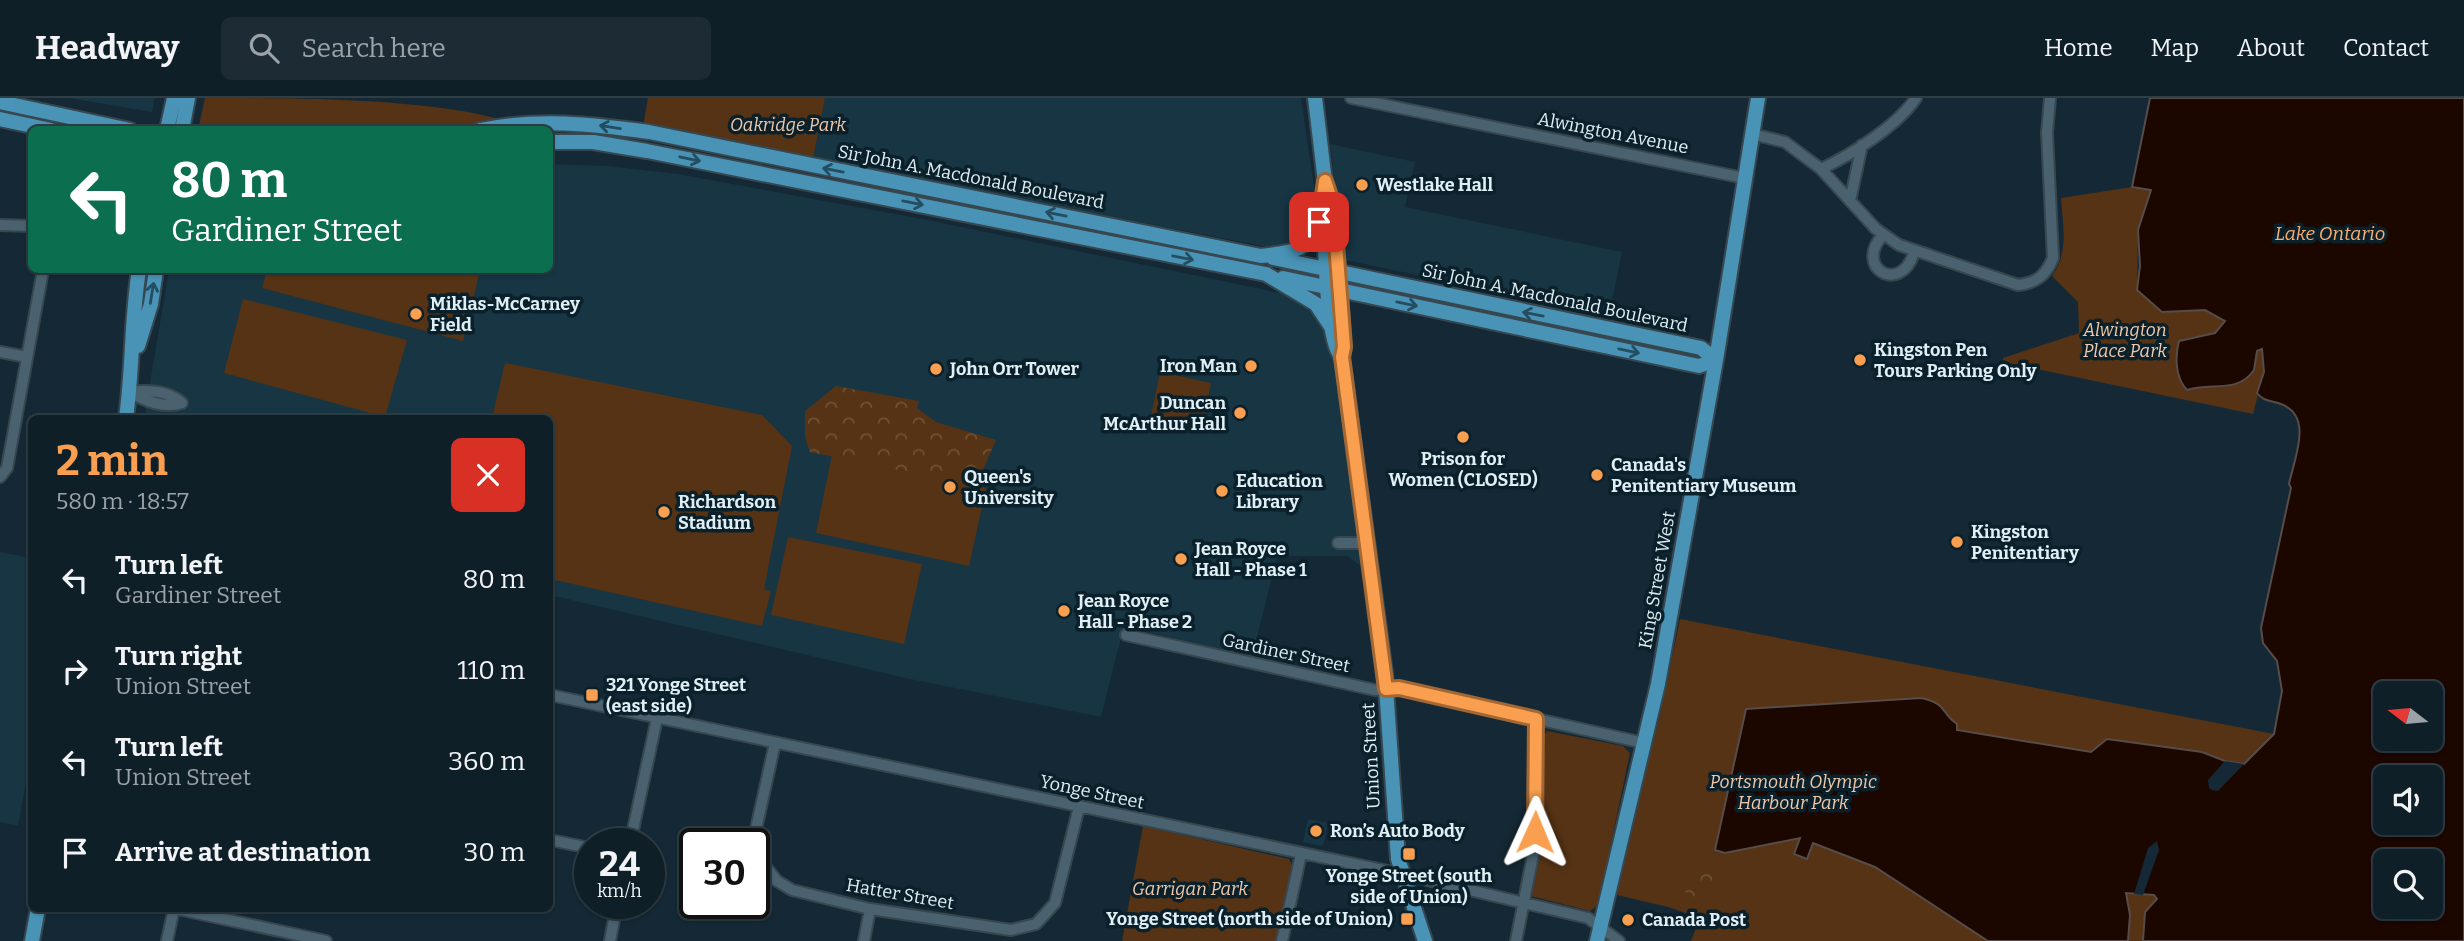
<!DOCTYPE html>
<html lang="en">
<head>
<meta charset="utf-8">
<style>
  :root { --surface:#0f1f28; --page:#1d2c34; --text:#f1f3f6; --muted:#9ba2a8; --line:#2f3d45; --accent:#fa9f4f }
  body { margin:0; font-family:Bitter,serif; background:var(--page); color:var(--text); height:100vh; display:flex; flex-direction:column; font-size:26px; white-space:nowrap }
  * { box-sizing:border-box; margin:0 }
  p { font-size:23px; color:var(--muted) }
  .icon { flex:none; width:38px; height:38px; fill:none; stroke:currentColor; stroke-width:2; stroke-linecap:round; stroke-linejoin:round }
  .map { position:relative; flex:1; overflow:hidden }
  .details { position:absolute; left:28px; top:317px; width:525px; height:497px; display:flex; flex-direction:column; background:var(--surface); border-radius:10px; box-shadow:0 2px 5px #0004,0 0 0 2px var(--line) }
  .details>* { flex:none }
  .top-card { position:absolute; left:28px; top:28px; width:525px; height:147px; border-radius:10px; box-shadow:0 2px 5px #0004,0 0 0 2px var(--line); background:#0b6e4f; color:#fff; overflow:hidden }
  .needle { width:46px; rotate:286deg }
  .buttons { position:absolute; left:2373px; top:583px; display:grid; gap:14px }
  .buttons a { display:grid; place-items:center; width:70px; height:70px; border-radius:10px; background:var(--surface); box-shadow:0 2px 5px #0004,0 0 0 2px var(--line); font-size:35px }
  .speed { position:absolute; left:574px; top:730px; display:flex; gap:14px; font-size:35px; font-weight:700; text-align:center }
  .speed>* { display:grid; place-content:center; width:91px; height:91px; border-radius:50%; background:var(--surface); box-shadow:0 2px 5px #0004,0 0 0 2px var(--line); line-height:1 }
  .speed small { font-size:18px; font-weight:400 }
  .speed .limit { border:4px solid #111; border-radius:10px; background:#fff; color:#111 }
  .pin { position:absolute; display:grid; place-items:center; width:60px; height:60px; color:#fff; margin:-30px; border-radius:14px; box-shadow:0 4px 10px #0006 }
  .me { position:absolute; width:77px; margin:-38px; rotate:1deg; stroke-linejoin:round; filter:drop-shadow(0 0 5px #0008) }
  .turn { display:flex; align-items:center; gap:24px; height:147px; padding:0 28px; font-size:32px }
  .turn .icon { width:91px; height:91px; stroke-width:2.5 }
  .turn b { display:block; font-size:49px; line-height:60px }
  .round { display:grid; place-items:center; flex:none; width:74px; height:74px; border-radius:10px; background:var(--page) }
  .headline { display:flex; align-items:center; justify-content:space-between; height:119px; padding:0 28px }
  h1 { font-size:42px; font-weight:700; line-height:52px; color:var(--accent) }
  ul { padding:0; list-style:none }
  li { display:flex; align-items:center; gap:21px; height:91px; padding:0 28px }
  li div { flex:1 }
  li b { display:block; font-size:26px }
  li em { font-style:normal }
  header { display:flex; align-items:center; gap:42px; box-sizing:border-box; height:98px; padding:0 35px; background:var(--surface); border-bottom:2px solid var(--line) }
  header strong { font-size:33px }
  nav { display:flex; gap:38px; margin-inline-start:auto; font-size:24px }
  .search { width:490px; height:63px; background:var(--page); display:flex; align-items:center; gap:18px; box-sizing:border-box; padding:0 24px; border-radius:10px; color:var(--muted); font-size:26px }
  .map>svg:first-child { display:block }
</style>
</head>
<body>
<header>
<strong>Headway</strong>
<div class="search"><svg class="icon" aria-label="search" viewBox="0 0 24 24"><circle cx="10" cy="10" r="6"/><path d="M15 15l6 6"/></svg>Search here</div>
<nav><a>Home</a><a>Map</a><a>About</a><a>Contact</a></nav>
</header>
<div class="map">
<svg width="2464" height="843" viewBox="0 0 2464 843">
  <defs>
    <pattern id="forest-crowns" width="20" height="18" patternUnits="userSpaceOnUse" patternTransform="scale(1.75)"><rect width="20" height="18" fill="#563314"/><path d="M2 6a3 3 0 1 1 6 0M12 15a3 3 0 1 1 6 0" fill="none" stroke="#6e5137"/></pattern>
  </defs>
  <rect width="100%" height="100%" fill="#142935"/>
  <path fill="#173543" d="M69,0h86l-3,14z
    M825,0h476l17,115 -11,25 -29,11 -465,-90z
    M1330,46l85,18 -10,45 217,45 -13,63 -264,-55z
    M550,66l57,2 71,8 250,46 352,73 26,9 15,13 12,38 28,213 -14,-10h-70l-25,102 -128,-32 -23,91 -191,-38 -360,-84v-177h-406l25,-148h381z
    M0,454l31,6v197l-13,71 -18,-4z
    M1308,721l20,4 -5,23 -20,-4z"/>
  <path fill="#563314" d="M205,0c84,0 222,0 297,22l-56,10h-248z
    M648,0h177l-12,61 -170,-33z
    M2132,89l19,3 -13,40 -1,60 25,22 44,-2 19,11 -10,12 -31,6c-8,20 -9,32 3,50 26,-9 35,4 64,-14l6,-25 6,-1 1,23 -11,42 -250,-52v-4l76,-25 -1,-31 -26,-26c17,-23 11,-50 9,-78z
    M267,172h213l-17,71 -201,-53z
    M243,201l164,41 -22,77 -161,-44z
    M505,265l257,52 30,31 -28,143 7,2 -9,35 -212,-47v-161h-58z
    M1160,274l51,11 -9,44 -51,-11z
    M832,357l154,33 -17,78 -153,-33z
    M788,439l134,27 -18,80 -133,-29z
    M1680,521l594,115 -42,43 -78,118h6l-15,17 -2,29h-452l9,-23 -32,-11 -55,-13 46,-175z
    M1547,633l76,15 7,7 -32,152 -8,6 -59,-15 8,-72 3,-86z
    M1143,728l146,33 3,6 -15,76h-155z"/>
  <path fill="url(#forest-crowns)" d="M836,288l83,15 -2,7 19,14 60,18 -20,46 -166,-34 -5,-15v-26z
    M1684 787a16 16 0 1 1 32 0a16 16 0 1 1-32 0Z"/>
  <path fill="#1b0600" stroke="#564c4a" stroke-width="2" fill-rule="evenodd" d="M2150,0h314v843h-321l2,-29 12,-13 -3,-4 -28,-2 4,22 -2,26h-140l-113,-74 -62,-24 -6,16 -13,-5 6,-16 -75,15 -10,-3 31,-141 175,-11c28,6 19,15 36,26v6l134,22 16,-13 95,13 23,9 19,3 30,-30 8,-43 -5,-30 -14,-18 -2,-15 30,-140 -2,-4c5,-25 25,-68 -8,-80 -10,-4 -17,-2 -24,-11l7,-21 -2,-23 -5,2 -3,19c-16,24 -44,12 -67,20 -12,-12 -12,-34 -8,-49l36,-8 10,-12 -20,-11 -43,2 -25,-22 3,-24 -2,-36 13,-40 -19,-3zM2385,595h46v45h-46zM2385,679h46v45h-46zM2385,763h46v45h-46z"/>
  <path fill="#142935" d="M2225,663l19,3 -26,27 -6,-1 -3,-2 -1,-8z
    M2157,743l2,9 -16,45 -9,-1 14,-46z"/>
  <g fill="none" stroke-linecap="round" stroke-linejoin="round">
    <g stroke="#364750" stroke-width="14">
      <path id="minor" d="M1351,0l393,80
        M1916,0c-19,28 -65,57 -95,71l55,60 23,16 119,40c19,-2 28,-10 35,-27l-6,-125 3,-35
        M1752,36l33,8 36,27
        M1850,103l12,-56
        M0,127l32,1
        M1883,137c-30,32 17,61 31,18
        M0,254l27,5
        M130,294c14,9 35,17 52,11
        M130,294c17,-2 39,-1 52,11
        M0,379l7,-9 36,-198
        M1338,445h29
        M1126,537l249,55 24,-2 245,55
        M550,597l852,179 186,44 31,23
        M775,645l-19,86 8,36 13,16 15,9 78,19 141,21 25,-6 19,-21 24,-96
        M550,742l40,8
        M630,746l27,-126
        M173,810l153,33
        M167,843l7,-33
        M610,843l7,-38
        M864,843l6,-32
        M1282,843l19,-87
        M1516,843l18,-91 2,-131"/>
    </g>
    <g stroke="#364750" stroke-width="18">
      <path id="major" d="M1315,0l10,84 8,23 11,142 -2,10 43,316 13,186 27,82
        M0,4l130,28
        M0,21l51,11
        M167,32l7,-32
        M182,32l6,-32
        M480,32c57,-12 112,-6 169,2l612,124c43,-5 49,-7 62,-49
        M550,44h43l54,9 619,123 50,30 16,24
        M1324,120c1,25 2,123 17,138
        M1273,160l428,90 15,12
        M1283,180l416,88 17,-6
        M138,248l13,-42 5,-34
        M126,320c7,-49 5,-99 13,-148
        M32,843l6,-33
        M1597,843l61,-257 58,-324 42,-262"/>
    </g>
    <use href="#minor" stroke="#4a626f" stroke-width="10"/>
    <use href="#major" stroke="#4993b6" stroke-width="14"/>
  </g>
  <defs><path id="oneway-shaft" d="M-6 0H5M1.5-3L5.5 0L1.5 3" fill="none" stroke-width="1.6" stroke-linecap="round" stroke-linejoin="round" transform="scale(1.75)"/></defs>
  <g stroke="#234e62">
    <use href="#oneway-shaft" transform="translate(610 29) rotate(-171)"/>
    <use href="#oneway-shaft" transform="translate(690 61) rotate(12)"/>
    <use href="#oneway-shaft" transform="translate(833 72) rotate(-169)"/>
    <use href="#oneway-shaft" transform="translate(913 105) rotate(11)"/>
    <use href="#oneway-shaft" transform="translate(1056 116) rotate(-169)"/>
    <use href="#oneway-shaft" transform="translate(1183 160) rotate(11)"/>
    <use href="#oneway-shaft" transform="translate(152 195) rotate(-81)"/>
    <use href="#oneway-shaft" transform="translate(1407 206) rotate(12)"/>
    <use href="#oneway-shaft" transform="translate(1533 216) rotate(-169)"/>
    <use href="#oneway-shaft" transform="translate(1629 253) rotate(12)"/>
  </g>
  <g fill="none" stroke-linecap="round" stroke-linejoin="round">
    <g stroke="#a26733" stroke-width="18">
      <path id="route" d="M1319,124l6,-41 8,24 11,142 -2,10 44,332 13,-1 137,31 -1,113"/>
    </g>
    <use href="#route" stroke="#fa9f4f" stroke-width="12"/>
  </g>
  <g fill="#fa9f4f" stroke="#0a202a" stroke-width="2.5">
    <circle cx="1362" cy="87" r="7"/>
    <circle cx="416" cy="216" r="7"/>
    <circle cx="1860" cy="262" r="7"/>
    <circle cx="1251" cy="268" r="7"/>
    <circle cx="936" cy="271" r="7"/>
    <circle cx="1240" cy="315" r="7"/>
    <circle cx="1463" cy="339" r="7"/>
    <circle cx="1597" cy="377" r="7"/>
    <circle cx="950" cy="389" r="7"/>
    <circle cx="1222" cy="393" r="7"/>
    <circle cx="664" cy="414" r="7"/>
    <circle cx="1957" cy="444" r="7"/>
    <circle cx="1181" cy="461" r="7"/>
    <circle cx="1064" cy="513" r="7"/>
    <rect x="585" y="590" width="14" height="14" rx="3.5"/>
    <circle cx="1316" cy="733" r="7"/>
    <rect x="1402" y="749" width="14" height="14" rx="3.5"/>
    <rect x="1400" y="814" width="14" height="14" rx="3.5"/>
    <circle cx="1628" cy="822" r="7"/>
  </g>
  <g text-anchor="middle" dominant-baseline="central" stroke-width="7" stroke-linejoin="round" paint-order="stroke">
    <g font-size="18" font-style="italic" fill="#f1c9aa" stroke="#0a202a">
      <text x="788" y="27">Oakridge Park</text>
      <text x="2125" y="232">Alwington<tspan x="2125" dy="21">Place Park</tspan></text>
      <text x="1793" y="684">Portsmouth Olympic<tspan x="1793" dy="21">Harbour Park</tspan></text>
      <text x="1190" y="791">Garrigan Park</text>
    </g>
    <g font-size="18" fill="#e0eef5" stroke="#0a202a">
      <text transform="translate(1613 35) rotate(11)">Alwington Avenue</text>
      <text transform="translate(971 79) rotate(11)">Sir John A. Macdonald Boulevard</text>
      <text transform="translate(1555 200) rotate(12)">Sir John A. Macdonald Boulevard</text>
      <text transform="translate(1657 482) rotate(-80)">King Street West</text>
      <text transform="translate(1286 555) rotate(12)">Gardiner Street</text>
      <text transform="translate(1371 658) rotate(-93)">Union Street</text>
      <text transform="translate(1092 694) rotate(12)">Yonge Street</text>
      <text transform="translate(900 796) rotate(10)">Hatter Street</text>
    </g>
    <g font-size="18" font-weight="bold" fill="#e0eef5" stroke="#0a202a" text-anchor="start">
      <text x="1376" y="87">Westlake Hall</text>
      <text x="430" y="206">Miklas-McCarney<tspan x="430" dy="21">Field</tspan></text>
      <text x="1874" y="252">Kingston Pen<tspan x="1874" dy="21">Tours Parking Only</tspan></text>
      <text x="1237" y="268" text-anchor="end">Iron Man</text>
      <text x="950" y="271">John Orr Tower</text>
      <text x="1226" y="305" text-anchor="end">Duncan<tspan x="1226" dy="21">McArthur Hall</tspan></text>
      <text x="1463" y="361" text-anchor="middle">Prison for<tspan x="1463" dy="21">Women (CLOSED)</tspan></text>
      <text x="1611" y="367">Canada's<tspan x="1611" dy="21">Penitentiary Museum</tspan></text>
      <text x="964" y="379">Queen's<tspan x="964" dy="21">University</tspan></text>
      <text x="1236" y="383">Education<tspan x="1236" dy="21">Library</tspan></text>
      <text x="678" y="404">Richardson<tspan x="678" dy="21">Stadium</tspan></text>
      <text x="1971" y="434">Kingston<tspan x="1971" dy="21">Penitentiary</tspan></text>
      <text x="1195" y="451">Jean Royce<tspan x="1195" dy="21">Hall - Phase 1</tspan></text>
      <text x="1078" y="503">Jean Royce<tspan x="1078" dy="21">Hall - Phase 2</tspan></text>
      <text x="606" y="587">321 Yonge Street<tspan x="606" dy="21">(east side)</tspan></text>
      <text x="1330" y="733">Ron’s Auto Body</text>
      <text x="1409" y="778" text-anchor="middle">Yonge Street (south<tspan x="1409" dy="21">side of Union)</tspan></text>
      <text x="1393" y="821" text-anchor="end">Yonge Street (north side of Union)</text>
      <text x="1642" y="822">Canada Post</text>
    </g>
    <g font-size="19" font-style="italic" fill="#feaf6e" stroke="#0a202a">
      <text x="2330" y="135">Lake Ontario</text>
    </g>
  </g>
</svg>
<div class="buttons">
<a><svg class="needle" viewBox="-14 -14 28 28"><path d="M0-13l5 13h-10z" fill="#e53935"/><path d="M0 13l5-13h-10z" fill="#9ba2a8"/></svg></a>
<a><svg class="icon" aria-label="sound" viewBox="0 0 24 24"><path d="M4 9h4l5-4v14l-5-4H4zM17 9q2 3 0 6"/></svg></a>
<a><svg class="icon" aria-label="search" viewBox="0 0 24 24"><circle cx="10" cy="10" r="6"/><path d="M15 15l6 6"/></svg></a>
</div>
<div class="speed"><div>24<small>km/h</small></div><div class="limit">30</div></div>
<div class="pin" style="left:1319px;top:124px;background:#d93025"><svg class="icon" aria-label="arrive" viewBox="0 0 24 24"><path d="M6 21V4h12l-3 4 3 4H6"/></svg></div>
<svg class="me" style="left:1535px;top:734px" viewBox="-20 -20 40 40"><path d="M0-17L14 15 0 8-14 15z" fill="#fa9f4f" stroke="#fff" stroke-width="4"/></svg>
<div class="top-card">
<div class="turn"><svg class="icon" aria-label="left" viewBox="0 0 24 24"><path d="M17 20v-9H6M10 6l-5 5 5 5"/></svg><div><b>80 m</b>Gardiner Street</div></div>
</div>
<section class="details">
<div class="headline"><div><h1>2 min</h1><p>580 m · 18:57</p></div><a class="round" style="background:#d93025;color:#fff"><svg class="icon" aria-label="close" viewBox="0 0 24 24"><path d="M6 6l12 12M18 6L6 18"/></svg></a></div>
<ul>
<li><svg class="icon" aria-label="left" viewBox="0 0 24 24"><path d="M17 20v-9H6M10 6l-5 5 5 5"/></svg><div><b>Turn left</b><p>Gardiner Street</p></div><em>80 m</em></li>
<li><svg class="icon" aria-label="right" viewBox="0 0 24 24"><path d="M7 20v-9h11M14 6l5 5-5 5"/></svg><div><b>Turn right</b><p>Union Street</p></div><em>110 m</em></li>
<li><svg class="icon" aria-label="left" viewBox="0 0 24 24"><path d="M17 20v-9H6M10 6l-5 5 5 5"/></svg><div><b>Turn left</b><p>Union Street</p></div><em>360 m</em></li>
<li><svg class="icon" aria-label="arrive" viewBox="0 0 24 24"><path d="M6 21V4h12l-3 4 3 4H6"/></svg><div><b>Arrive at destination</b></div><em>30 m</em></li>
</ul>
</section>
</div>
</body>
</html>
